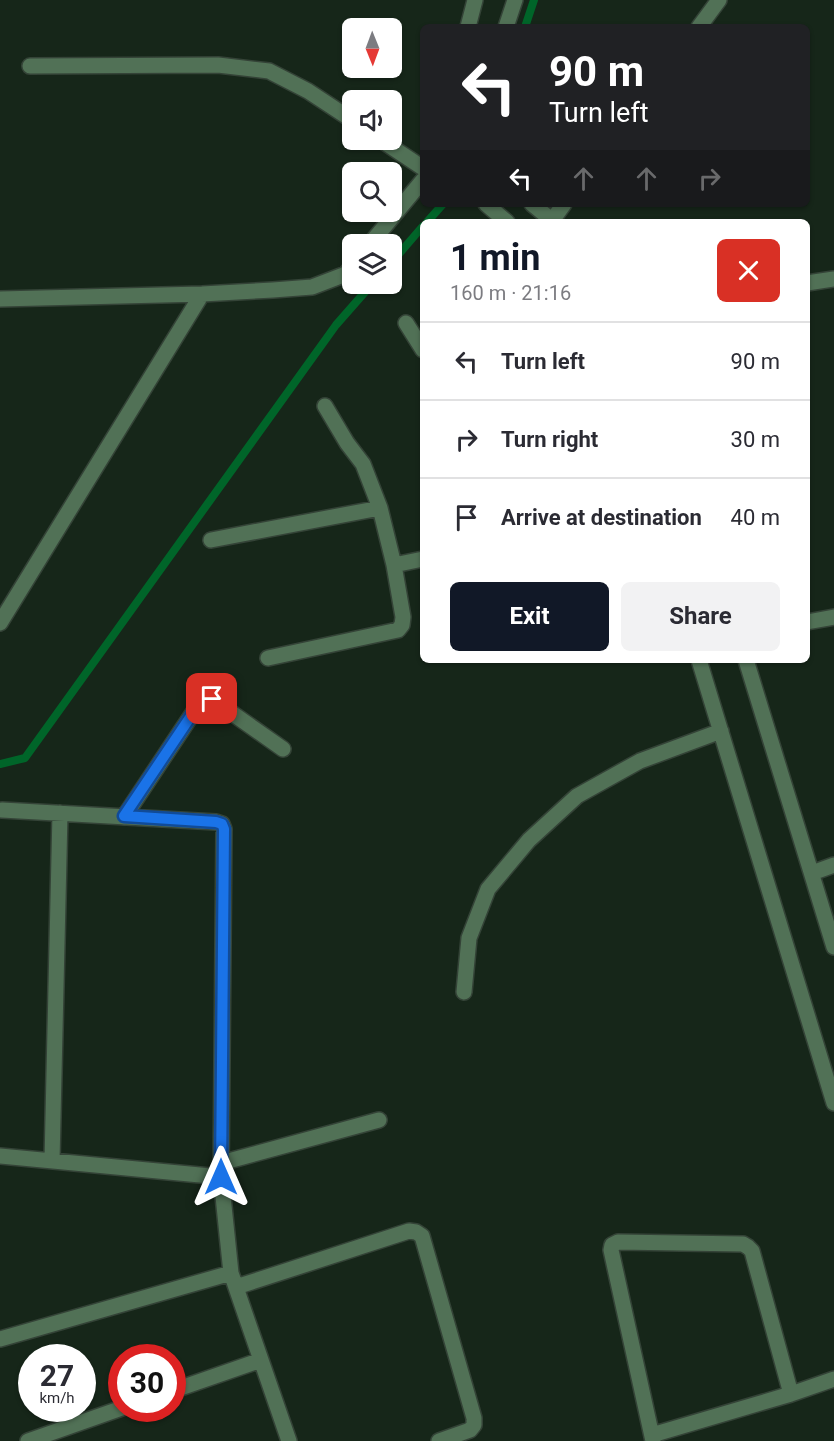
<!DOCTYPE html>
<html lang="en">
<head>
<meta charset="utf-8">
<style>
  :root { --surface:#fff; --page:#f2f2f3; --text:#2b2b33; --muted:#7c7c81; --line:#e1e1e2; --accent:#111827 }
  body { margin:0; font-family:Roboto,sans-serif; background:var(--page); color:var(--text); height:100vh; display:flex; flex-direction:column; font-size:22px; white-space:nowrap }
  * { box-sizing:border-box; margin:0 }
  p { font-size:20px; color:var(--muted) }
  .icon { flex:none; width:33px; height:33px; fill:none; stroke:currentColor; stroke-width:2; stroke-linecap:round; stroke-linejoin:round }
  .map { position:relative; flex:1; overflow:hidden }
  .sheet { position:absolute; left:420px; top:219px; width:390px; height:444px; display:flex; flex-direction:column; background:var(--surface); border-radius:9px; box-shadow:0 2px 4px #0004 }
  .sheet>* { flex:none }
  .hud { position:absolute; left:420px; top:24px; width:390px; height:183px; border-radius:9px; box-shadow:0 2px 4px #0004; background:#202124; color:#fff; overflow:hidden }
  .needle { width:39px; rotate:179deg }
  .fabs { position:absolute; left:342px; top:18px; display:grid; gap:12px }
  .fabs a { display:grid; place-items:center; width:60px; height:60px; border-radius:9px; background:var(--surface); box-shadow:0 2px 4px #0004; font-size:30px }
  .speed { position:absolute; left:18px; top:1344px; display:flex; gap:12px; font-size:30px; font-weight:700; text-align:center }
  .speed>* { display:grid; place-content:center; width:78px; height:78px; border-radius:50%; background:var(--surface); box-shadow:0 2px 4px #0004; line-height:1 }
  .speed small { font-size:15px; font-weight:400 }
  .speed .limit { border:9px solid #d22; background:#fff; color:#111 }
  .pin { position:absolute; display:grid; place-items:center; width:51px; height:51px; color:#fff; margin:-26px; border-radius:12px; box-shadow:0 3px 9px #0006 }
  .me { position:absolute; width:66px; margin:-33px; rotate:0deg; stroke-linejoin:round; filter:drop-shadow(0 0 4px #0008) }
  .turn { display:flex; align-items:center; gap:21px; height:126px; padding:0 30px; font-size:27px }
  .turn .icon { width:78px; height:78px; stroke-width:2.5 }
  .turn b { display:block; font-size:42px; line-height:51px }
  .lanes { display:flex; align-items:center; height:57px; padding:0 30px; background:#0003; justify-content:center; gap:30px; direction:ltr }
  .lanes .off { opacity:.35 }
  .round { display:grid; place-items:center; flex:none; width:63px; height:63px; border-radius:9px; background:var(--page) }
  .head { display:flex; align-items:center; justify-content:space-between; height:102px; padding:0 30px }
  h1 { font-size:36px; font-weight:700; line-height:45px; color:var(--accent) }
  .primary-button { display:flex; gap:12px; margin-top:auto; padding:12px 30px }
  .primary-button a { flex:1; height:69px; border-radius:9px; background:var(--accent); color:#fff; font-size:24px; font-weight:700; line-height:69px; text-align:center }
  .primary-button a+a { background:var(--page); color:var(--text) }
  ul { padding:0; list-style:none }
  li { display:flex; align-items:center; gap:18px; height:78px; padding:0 30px; border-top:2px solid var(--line) }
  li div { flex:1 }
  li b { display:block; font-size:22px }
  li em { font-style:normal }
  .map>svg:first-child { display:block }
</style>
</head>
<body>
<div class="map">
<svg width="834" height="1441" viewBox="0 0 834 1441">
  <rect width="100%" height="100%" fill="#162619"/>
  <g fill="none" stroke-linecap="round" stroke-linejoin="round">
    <path stroke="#006529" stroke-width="8" d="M525,27l9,-27
      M427,222l16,-18
      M392,262l31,-36
      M0,764l25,-6 311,-433 36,-41"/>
    <g stroke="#344337" stroke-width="18">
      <path id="minor" d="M468,27l7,-27
        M506,27l9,-27
        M699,27l20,-27
        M30,66l188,-1 51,6 39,20 44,29
        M381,140l42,28
        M486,204l21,18
        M532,204l22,18
        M551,222l13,-18
        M370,244l53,-64
        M807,283l27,-4
        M0,299l202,-5 71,-4 39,-3 34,-13 6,-8
        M406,323l17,27
        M325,406l22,37 16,21 17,44 14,57 29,-6
        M211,540l169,-32
        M807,622l27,-5
        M0,623l202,-329
        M268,658l130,-28 4,-5 1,-8 -9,-52
        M699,660l135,443
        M746,660l88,287
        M2,810l214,12 6,2 2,5 -3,348
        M124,817l77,-116 6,-2h5l71,50
        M812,873l22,-8
        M464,992l5,-54 19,-49 41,-49 48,-44 63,-35 81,-30
        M0,1156l221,21 10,96 58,168
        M52,1161l8,-348
        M221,1163l158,-43
        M236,1287l173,-56 7,1 6,4 52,182v7l-4,5 -31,11
        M0,1339l231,-66
        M172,1391l89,-31
        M652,1435l139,-41 43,-15
        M28,1441l94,-33
        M653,1441l-42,-191 1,-5 6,-3 125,2 5,3 4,4 39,143"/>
    </g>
    <use href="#minor" stroke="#517156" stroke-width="15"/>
  </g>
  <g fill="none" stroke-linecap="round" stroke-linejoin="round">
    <g stroke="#114b97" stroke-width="15">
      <path id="route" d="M212,699h-5l-6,2 -77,115 92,6 6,2 2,5 -3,348"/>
    </g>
    <use href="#route" stroke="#1a73e8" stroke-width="10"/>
  </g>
</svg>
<div class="fabs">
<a><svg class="needle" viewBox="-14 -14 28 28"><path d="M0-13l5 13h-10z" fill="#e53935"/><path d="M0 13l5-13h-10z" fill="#7c7c81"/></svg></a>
<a><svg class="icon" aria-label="sound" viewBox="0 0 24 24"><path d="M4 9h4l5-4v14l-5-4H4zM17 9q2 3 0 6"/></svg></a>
<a><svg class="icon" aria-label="search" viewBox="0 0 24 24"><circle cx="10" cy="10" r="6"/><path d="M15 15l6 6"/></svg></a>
<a><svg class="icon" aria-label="layers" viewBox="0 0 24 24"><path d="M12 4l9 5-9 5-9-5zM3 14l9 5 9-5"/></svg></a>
</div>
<div class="speed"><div>27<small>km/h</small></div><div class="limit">30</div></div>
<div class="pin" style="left:212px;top:699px;background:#d93025"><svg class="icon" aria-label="arrive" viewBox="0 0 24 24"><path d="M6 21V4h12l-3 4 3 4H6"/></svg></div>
<svg class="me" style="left:221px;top:1177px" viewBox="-20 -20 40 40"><path d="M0-17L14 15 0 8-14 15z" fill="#1a73e8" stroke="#fff" stroke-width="4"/></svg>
<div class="hud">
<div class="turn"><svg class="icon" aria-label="left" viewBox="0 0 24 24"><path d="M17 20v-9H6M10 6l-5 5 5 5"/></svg><div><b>90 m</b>Turn left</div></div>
<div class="lanes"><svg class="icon" aria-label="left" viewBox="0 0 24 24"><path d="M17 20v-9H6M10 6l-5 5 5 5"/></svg><svg class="icon off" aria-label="ahead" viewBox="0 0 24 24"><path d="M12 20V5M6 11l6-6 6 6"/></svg><svg class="icon off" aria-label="ahead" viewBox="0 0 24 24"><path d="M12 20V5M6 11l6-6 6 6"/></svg><svg class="icon off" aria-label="right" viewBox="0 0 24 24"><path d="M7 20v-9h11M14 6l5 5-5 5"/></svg></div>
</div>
<section class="sheet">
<div class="head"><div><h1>1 min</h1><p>160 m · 21:16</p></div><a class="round" style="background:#d93025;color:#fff"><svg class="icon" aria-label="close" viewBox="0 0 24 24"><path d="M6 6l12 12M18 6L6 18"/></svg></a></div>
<ul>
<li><svg class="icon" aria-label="left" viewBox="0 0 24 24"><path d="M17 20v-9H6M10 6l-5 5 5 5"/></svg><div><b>Turn left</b></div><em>90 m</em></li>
<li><svg class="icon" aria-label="right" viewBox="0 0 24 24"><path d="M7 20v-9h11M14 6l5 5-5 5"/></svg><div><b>Turn right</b></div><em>30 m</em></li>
<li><svg class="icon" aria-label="arrive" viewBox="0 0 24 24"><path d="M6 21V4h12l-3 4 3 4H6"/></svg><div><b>Arrive at destination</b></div><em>40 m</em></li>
</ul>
<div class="primary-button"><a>Exit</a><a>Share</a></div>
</section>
</div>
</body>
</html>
